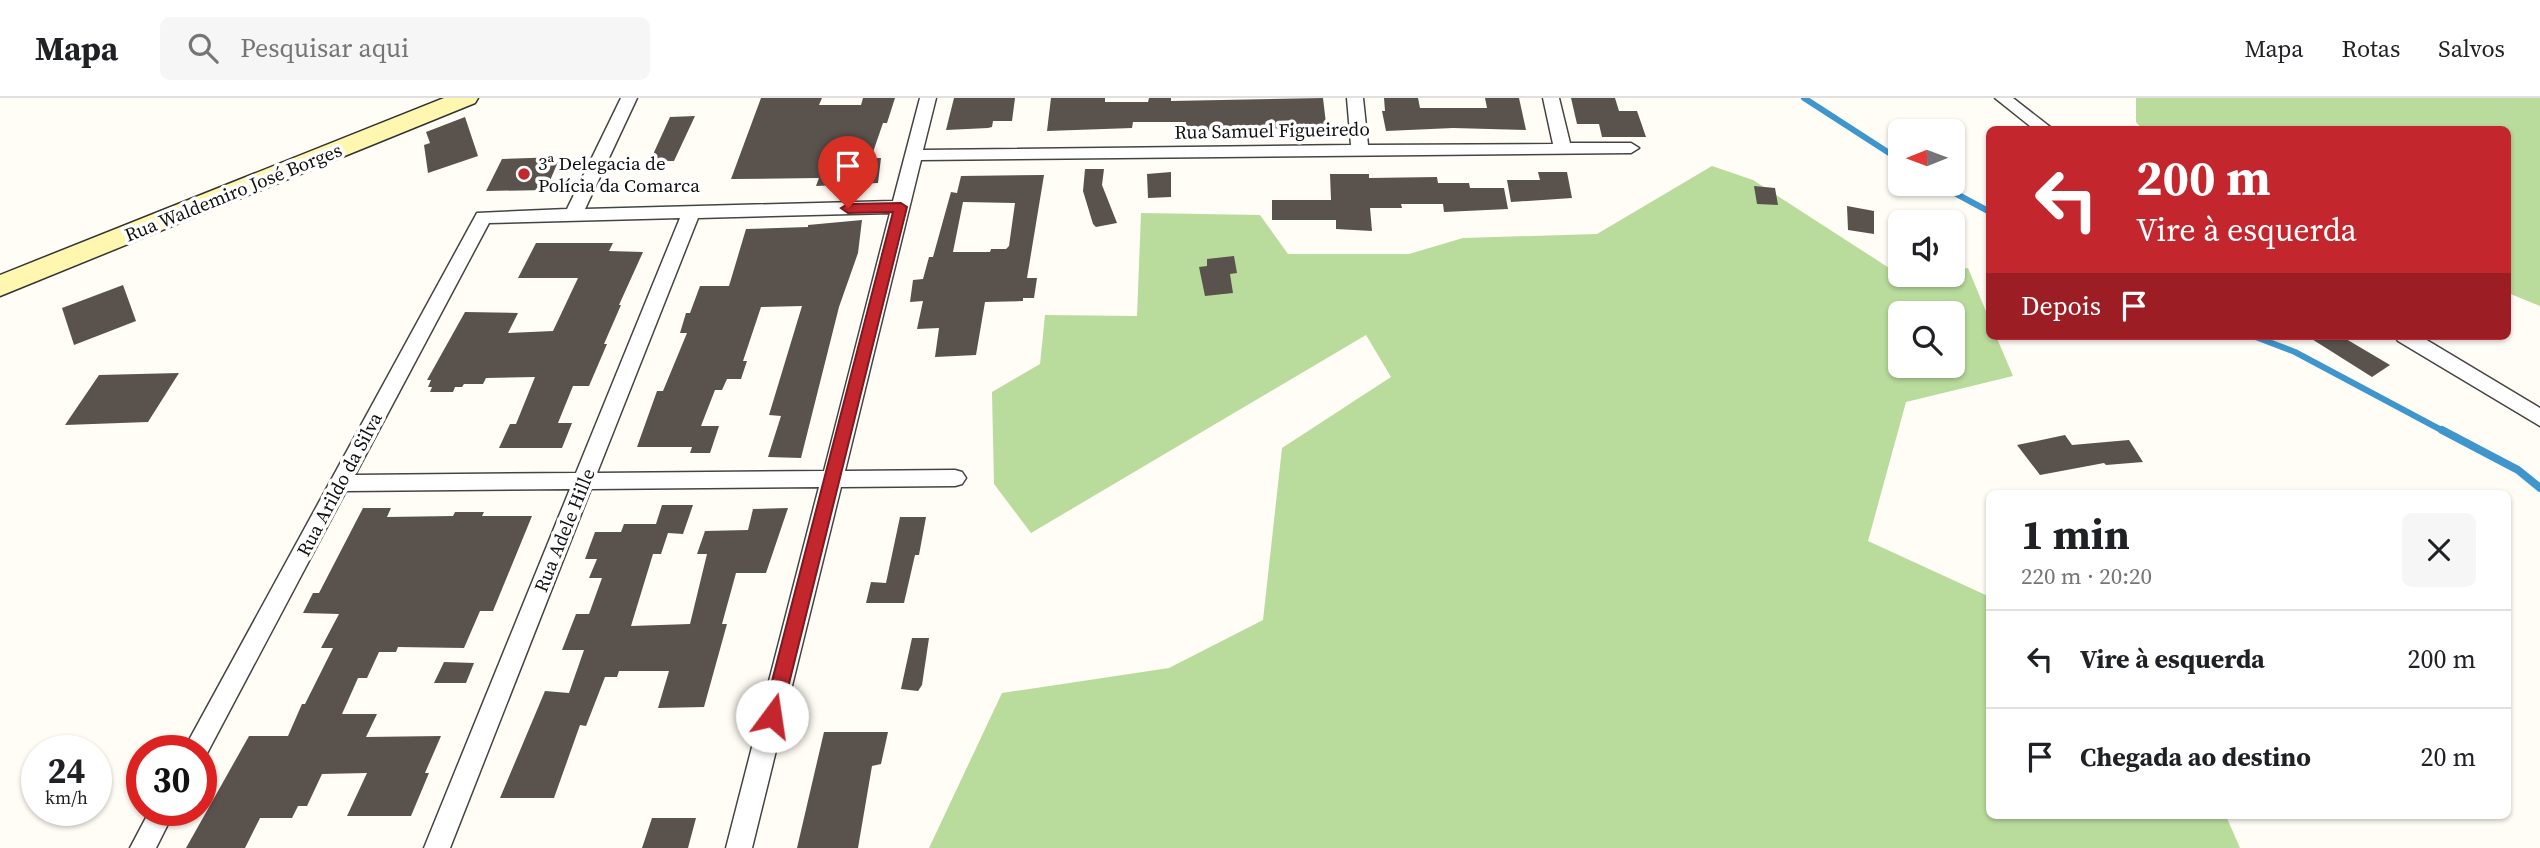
<!DOCTYPE html>
<html lang="pt">
<head>
<meta charset="utf-8">
<style>
  :root { --surface:#fff; --page:#f6f6f6; --text:#202124; --muted:#757577; --line:#e0e0e0 }
  body { margin:0; font-family:"Source Serif 4",serif; background:var(--page); color:var(--text); height:100vh; display:flex; flex-direction:column; font-size:26px; white-space:nowrap }
  * { box-sizing:border-box; margin:0 }
  p { font-size:23px; color:var(--muted) }
  .icon { flex:none; width:38px; height:38px; fill:none; stroke:currentColor; stroke-width:2; stroke-linecap:round; stroke-linejoin:round }
  .map { position:relative; flex:1; overflow:hidden }
  .details { position:absolute; left:1986px; top:392px; width:525px; height:329px; display:flex; flex-direction:column; background:var(--surface); border-radius:10px; box-shadow:0 2px 5px #0004 }
  .details>* { flex:none }
  .guide { position:absolute; left:1986px; top:28px; width:525px; height:214px; border-radius:10px; box-shadow:0 2px 5px #0004; background:#c4262e; color:#fff; overflow:hidden }
  .needle { width:46px; rotate:269deg }
  .tools { position:absolute; left:1888px; top:21px; display:grid; gap:14px }
  .tools a { display:grid; place-items:center; width:77px; height:77px; border-radius:10px; background:var(--surface); box-shadow:0 2px 5px #0004; font-size:35px }
  .speed { position:absolute; left:21px; top:637px; display:flex; gap:14px; font-size:35px; font-weight:700; text-align:center }
  .speed>* { display:grid; place-content:center; width:91px; height:91px; border-radius:50%; background:var(--surface); box-shadow:0 2px 5px #0004; line-height:1 }
  .speed small { font-size:18px; font-weight:400 }
  .speed .limit { border:10px solid #d22; background:#fff; color:#111 }
  .pin { position:absolute; display:grid; place-items:center; width:60px; height:60px; color:#fff; margin:-72px -30px; border-radius:50% 50% 50% 0; rotate:-45deg; box-shadow:0 0 7px #0007 }
  .pin .icon { rotate:45deg }
  .me { position:absolute; width:77px; margin:-38px; rotate:14deg; stroke-linejoin:round; filter:drop-shadow(0 0 5px #0008) }
  .turn { display:flex; align-items:center; gap:24px; height:147px; padding:0 35px; font-size:32px }
  .turn .icon { width:91px; height:91px; stroke-width:2.5 }
  .turn b { display:block; font-size:49px; line-height:60px }
  .then { display:flex; align-items:center; height:66px; padding:0 35px; background:#0003; gap:14px; font-size:26px }
  .round { display:grid; place-items:center; flex:none; width:74px; height:74px; border-radius:10px; background:var(--page) }
  .summary { display:flex; align-items:center; justify-content:space-between; height:119px; padding:0 35px }
  h1 { font-size:42px; font-weight:700; line-height:52px }
  ul { padding:0; list-style:none }
  li { display:flex; align-items:center; gap:21px; height:98px; padding:0 35px; border-top:2px solid var(--line) }
  li div { flex:1 }
  li b { display:block; font-size:26px }
  li em { font-style:normal }
  header { display:flex; align-items:center; gap:42px; box-sizing:border-box; height:98px; padding:0 35px; background:var(--surface); border-bottom:2px solid var(--line) }
  header strong { font-size:33px }
  nav { display:flex; gap:38px; margin-inline-start:auto; font-size:24px }
  .search { width:490px; height:63px; background:var(--page); display:flex; align-items:center; gap:18px; box-sizing:border-box; padding:0 24px; border-radius:10px; color:var(--muted); font-size:26px }
  .map>svg:first-child { display:block }
</style>
</head>
<body>
<header>
<strong>Mapa</strong>
<div class="search"><svg class="icon" aria-label="search" viewBox="0 0 24 24"><circle cx="10" cy="10" r="6"/><path d="M15 15l6 6"/></svg>Pesquisar aqui</div>
<nav><a>Mapa</a><a>Rotas</a><a>Salvos</a></nav>
</header>
<div class="map">
<svg width="2540" height="750" viewBox="0 0 2540 750">
  <rect width="100%" height="100%" fill="#fffdf5"/>
  <path fill="#b9dc9c" fill-rule="evenodd" d="M2136,0h404v208l-32,-13v-163l-366,-1 -6,-7z
    M1712,68l41,14 147,95 6,2 47,-2v-5l15,-2 22,53v15h6l17,40 -107,26 -38,139 122,56v219h236l14,32h-1311l73,-155 167,-25 94,-48 19,-172 109,-71 -25,-42 -335,198 -37,-49 -2,-92 48,-28 5,-49 92,1 4,-103 119,2 28,39h121l54,-16 134,-4zM1900,215h53v53h-53z"/>
  <g fill="none" stroke-linecap="round" stroke-linejoin="round">
    <path stroke="#3f96cf" stroke-width="6" d="M1804,0l96,62
      M1938,86l52,28
      M2253,238l42,16 150,80"/>
    <path stroke="#3f96cf" stroke-width="8" d="M2442,332l76,40 22,18"/>
  </g>
  <path fill="#5a524d" fill-rule="evenodd" d="M761,0h61l-3,7h42l2,-7h32l-8,25h-4l-12,35h10l-3,25 -62,3 3,-8 -88,1z
    M954,0h61l-3,23h-19l-1,6 -4,1 -42,2z
    M1051,0h54v4h43l1,-4h22v3l152,-3 4,34 -56,-4 -86,4 1,-10h-53l-1,6 -85,3z
    M1384,0h34l2,10h67l-2,-10h34l7,32 -73,-2 -67,3 -4,-20h3z
    M1571,0h44l4,13h18l9,26h-44l-3,-13h-22z
    M695,18l-21,45h-24l20,-44z
    M465,19l13,39 -50,17 -4,-28 6,-2 -4,-11z
    M560,59l-14,33 -60,1 16,-32z
    M1085,71h19l-2,16 15,38 -21,4 -3,-3 -10,-33z
    M1171,74v25l-23,1 -1,-24z
    M1538,74h29l5,26 -61,4 -4,-22h33z
    M1330,76h39v4l68,-1 1,6h31l1,5h34l4,21 -64,3 -1,-8h-42l1,4h-32l2,23 -36,-2v-9h-64v-20h59z
    M1044,77l-17,103h10l-3,20h-11v3l-38,1 -9,53 -41,2 4,-29 -22,1 6,-28 -13,1 3,-22 10,-1 6,-22h4l18,-65 6,1 4,-17zM963,104l52,1 -6,43 -3,3h-15l-1,3h-37z
    M1754,88l21,2 3,17 -21,-1z
    M1847,108l27,5v23l-26,-4z
    M862,122l-4,33 -19,54 -38,151 -33,-1 13,-41 -12,-1 33,-109 -41,1 -18,54h4l-6,18h-14l-5,11h-7l-14,36h18l-9,27h-20l2,-6h-55l20,-56h6l24,-58h-7l6,-20h4l10,-27h29l17,-57 62,-2v-2z
    M536,145h77l-4,8 34,1 -24,53h2l-17,39h3l-18,42h-16l-15,37h14l-10,25h-63l11,-24h6l19,-47 -49,1 -3,6h-19l-2,3h-7l-2,5h-23l2,-5h-4l3,-7h-4l38,-68 53,1 -10,20 45,-2 25,-53h-60z
    M1234,158l3,17 -7,1 3,19 -28,3 -6,-29 8,-1v-7z
    M123,187l13,36 -62,24 -12,-37z
    M2307,238h34l49,29 -18,12z
    M179,275l-31,49 -83,3 34,-50z
    M2065,337l7,10 57,-5 14,22 -37,3 -2,-2 -64,12 -23,-30z
    M662,407h31l-10,29 -15,-1 -7,21h-8l-22,72 59,-2 17,-70h-10l8,-23 43,-1 5,-21 35,-1 -22,65h-30l-14,51h5l-23,83 -46,1 11,-37h-50l-2,6h-12l-19,49 -6,-1 -26,73h-54l45,-107 24,2 15,-43h-22l14,-36h13l13,-36h-13l8,-19h-12l10,-27h26l3,-8h32z
    M363,410h28l-4,9 66,-1 2,-4h29l-2,4h50l-39,95h-13l-16,37 -66,-1 -2,5h-17l-12,26h-9l-16,36h35l-11,23 75,-1 -16,37h4l-18,43h-64l20,-43 -45,1 -15,32h-9l-6,12h-32l-15,30h-59l63,-112h39l14,-32h3l28,-56h-12l18,-34 -36,-1 10,-20h6z
    M900,419h26l-7,38h-4l-11,48h-38l5,-21 15,1z
    M912,540h17l-7,47 -4,6 -17,-2z
    M444,564l30,1 -8,20h-32z
    M824,634h64l-7,32 -9,2 -14,82h-61z
    M652,720h44l-8,30h-46z"/>
  <g fill="none" stroke-linecap="round" stroke-linejoin="round">
    <g stroke="#444" stroke-width="3">
      <path id="street" d="M621,0h16l-52,111 308,-8 27,-103h16l-13,52 428,-5 -4,-47h16l5,47 185,-1 -10,-46h16l11,45h61l8,5 -8,5 -710,7 -76,311 110,-1 7,2 4,6 -4,6 -7,2 -114,1 -89,361h-26l93,-361 -228,2 -141,359h-26l146,-359 -224,2 -142,268 -3,1v-9h-18l294,-538 90,-4zM890,115l-66,258 -227,2 101,-255zM680,120l-104,255 -221,2 134,-252z
        M1995,0h18l41,32h-19z
        M2395,238h25l120,72v18l-142,-85z
        M150,712h25l-19,38h-26z"/>
    </g>
    <g stroke="#333" stroke-width="3">
      <path id="secondary" d="M444,0h34l-3,5 -475,193v-21z"/>
    </g>
    <use href="#street" fill="#fff" fill-rule="evenodd"/>
    <use href="#secondary" fill="#fff6b0" fill-rule="evenodd"/>
  </g>
  <path fill="#c4262e" stroke="#7f191e" stroke-width="2" d="M901,105l6,4 -126,509 -3,6 -6,2 -7,-2 -2,-6 130,-504 -45,1 -7,-5 7,-4z"/>
  <circle fill="#c4262e" stroke="#fff" stroke-width="2.5" cx="524" cy="76" r="7"/>
  <g text-anchor="middle" dominant-baseline="central" stroke-width="7" stroke-linejoin="round" paint-order="stroke">
    <g font-size="19" fill="#111" stroke="#fff">
      <text transform="translate(1272 32) rotate(-1)">Rua Samuel Figueiredo</text>
      <text transform="translate(233 94) rotate(-22)">Rua Waldemiro José Borges</text>
      <text transform="translate(339 386) rotate(-62)">Rua Arildo da Silva</text>
      <text transform="translate(564 432) rotate(-68)">Rua Adele Hille</text>
    </g>
    <g font-size="19" fill="#111" stroke="#fff" text-anchor="start">
      <text x="538" y="65">3ª Delegacia de<tspan x="538" dy="22">Polícia da Comarca</tspan></text>
    </g>
  </g>
</svg>
<div class="tools">
<a><svg class="needle" viewBox="-14 -14 28 28"><path d="M0-13l5 13h-10z" fill="#e53935"/><path d="M0 13l5-13h-10z" fill="#757577"/></svg></a>
<a><svg class="icon" aria-label="sound" viewBox="0 0 24 24"><path d="M4 9h4l5-4v14l-5-4H4zM17 9q2 3 0 6"/></svg></a>
<a><svg class="icon" aria-label="search" viewBox="0 0 24 24"><circle cx="10" cy="10" r="6"/><path d="M15 15l6 6"/></svg></a>
</div>
<div class="speed"><div>24<small>km/h</small></div><div class="limit">30</div></div>
<div class="pin" style="left:848px;top:110px;background:#d93025"><svg class="icon" aria-label="arrive" viewBox="0 0 24 24"><path d="M6 21V4h12l-3 4 3 4H6"/></svg></div>
<svg class="me" style="left:772px;top:618px" viewBox="-20 -20 40 40"><circle r="19" fill="#fff"/><path d="M0-13L10 11 0 6-10 11z" fill="#c4262e"/></svg>
<div class="guide">
<div class="turn"><svg class="icon" aria-label="left" viewBox="0 0 24 24"><path d="M17 20v-9H6M10 6l-5 5 5 5"/></svg><div><b>200 m</b>Vire à esquerda</div></div>
<div class="then">Depois<svg class="icon" aria-label="arrive" viewBox="0 0 24 24"><path d="M6 21V4h12l-3 4 3 4H6"/></svg></div>
</div>
<section class="details">
<div class="summary"><div><h1>1 min</h1><p>220 m · 20:20</p></div><a class="round"><svg class="icon" aria-label="close" viewBox="0 0 24 24"><path d="M6 6l12 12M18 6L6 18"/></svg></a></div>
<ul>
<li><svg class="icon" aria-label="left" viewBox="0 0 24 24"><path d="M17 20v-9H6M10 6l-5 5 5 5"/></svg><div><b>Vire à esquerda</b></div><em>200 m</em></li>
<li><svg class="icon" aria-label="arrive" viewBox="0 0 24 24"><path d="M6 21V4h12l-3 4 3 4H6"/></svg><div><b>Chegada ao destino</b></div><em>20 m</em></li>
</ul>
</section>
</div>
</body>
</html>
